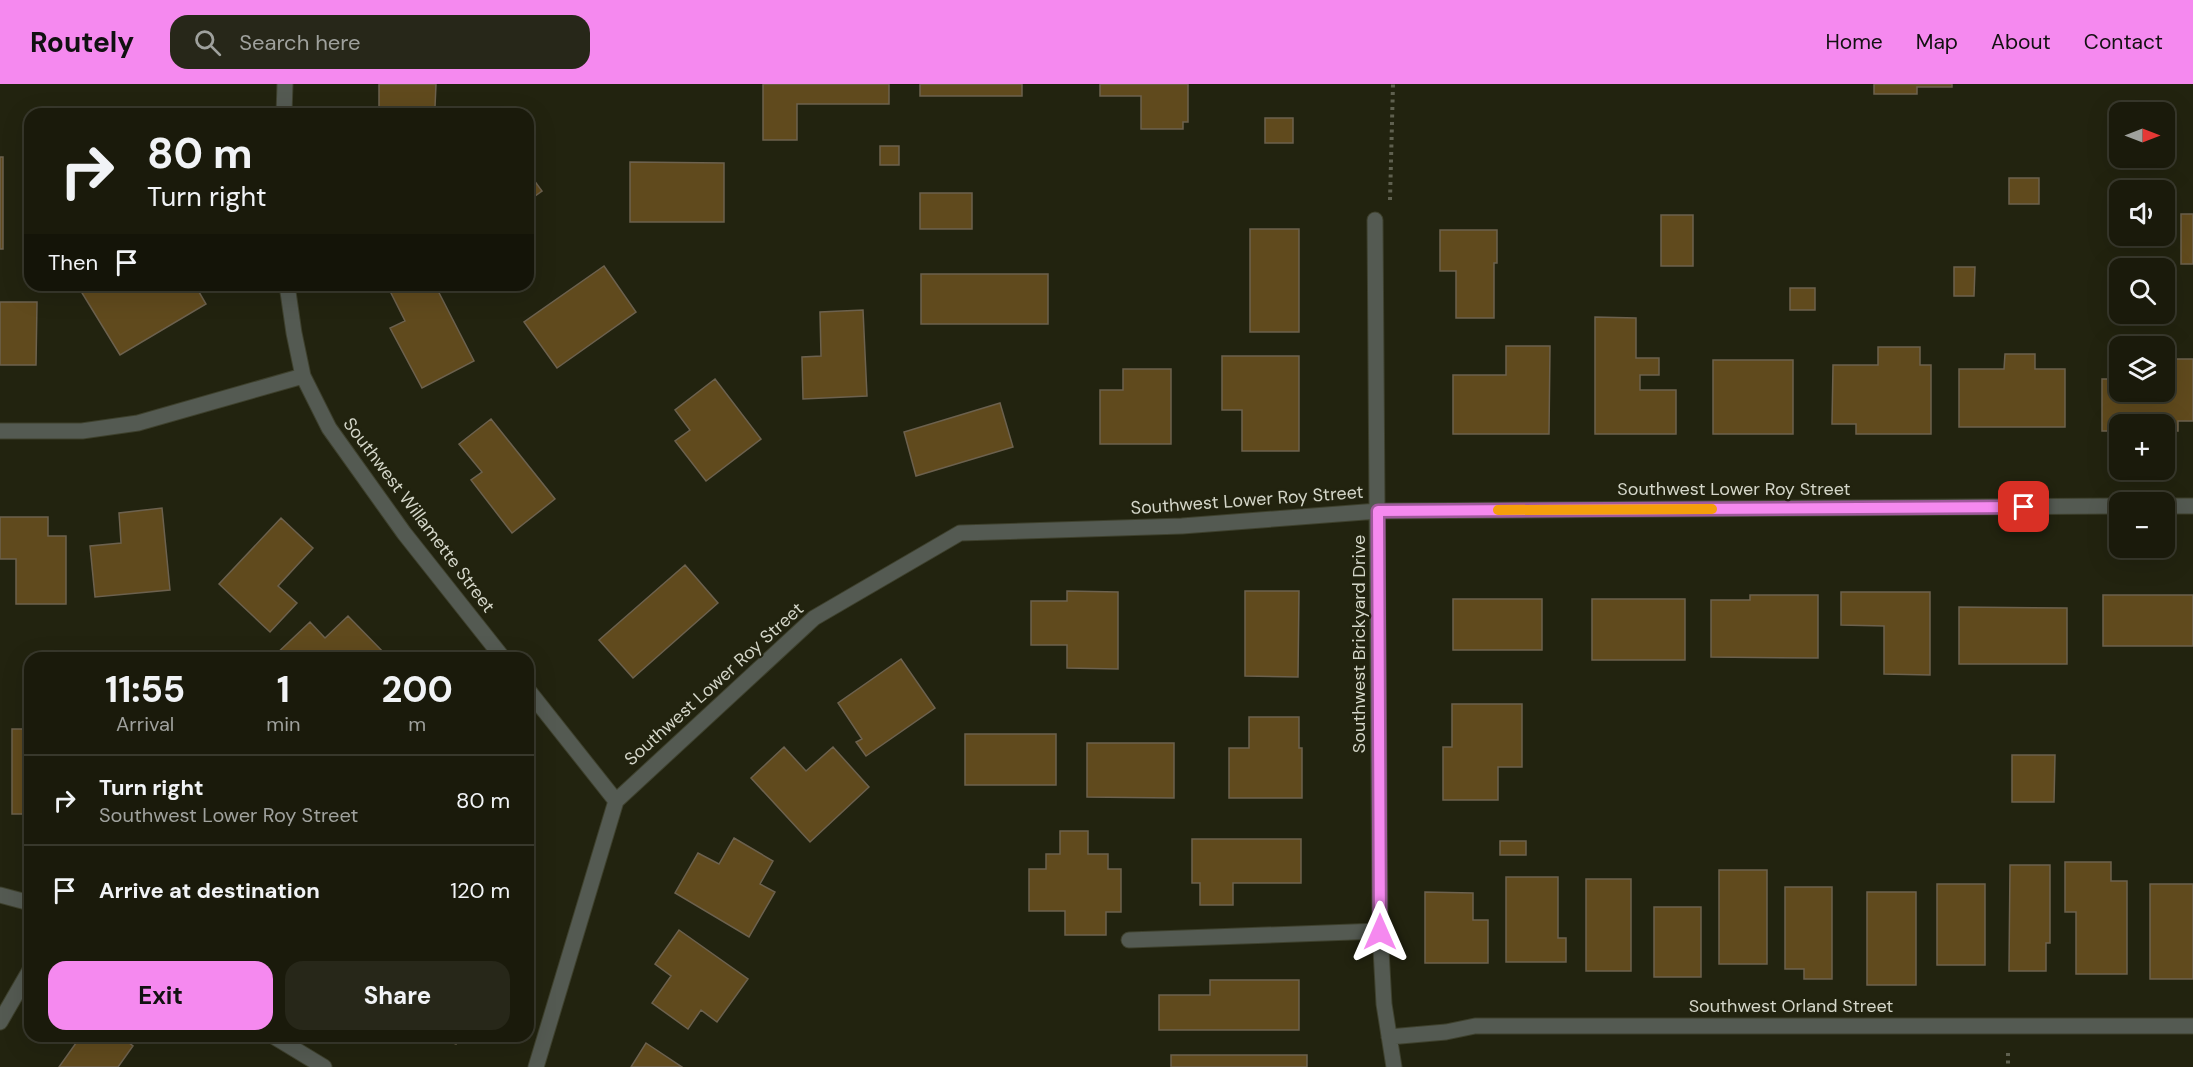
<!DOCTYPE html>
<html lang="en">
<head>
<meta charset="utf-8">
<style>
  :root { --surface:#1a1a0b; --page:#272719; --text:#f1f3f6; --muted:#9fa19d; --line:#38382c; --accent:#f589ef }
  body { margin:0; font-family:"DM Sans",sans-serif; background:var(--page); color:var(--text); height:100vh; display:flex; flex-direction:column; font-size:22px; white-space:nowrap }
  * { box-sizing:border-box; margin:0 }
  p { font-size:20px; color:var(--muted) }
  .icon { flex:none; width:33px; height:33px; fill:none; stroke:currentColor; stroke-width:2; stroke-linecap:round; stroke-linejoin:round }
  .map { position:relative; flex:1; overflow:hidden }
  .details { position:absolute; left:24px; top:568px; width:510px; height:390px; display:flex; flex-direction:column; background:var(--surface); border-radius:18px; box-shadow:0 6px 24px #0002,0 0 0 2px var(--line) }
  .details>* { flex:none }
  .hud { position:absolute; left:24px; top:24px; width:510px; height:183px; border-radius:18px; box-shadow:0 6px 24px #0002,0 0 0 2px var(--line); background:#1a1a0b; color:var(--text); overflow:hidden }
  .needle { width:39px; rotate:90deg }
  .tools { position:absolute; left:2109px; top:18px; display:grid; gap:12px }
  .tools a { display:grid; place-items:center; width:66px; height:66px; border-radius:12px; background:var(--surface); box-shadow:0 6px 24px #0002,0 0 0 2px var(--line); font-size:30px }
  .pin { position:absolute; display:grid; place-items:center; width:51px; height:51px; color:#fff; margin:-26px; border-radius:12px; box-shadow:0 3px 9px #0006 }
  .me { position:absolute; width:66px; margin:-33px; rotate:0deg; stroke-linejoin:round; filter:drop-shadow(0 0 4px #0008) }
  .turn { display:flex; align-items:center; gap:21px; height:126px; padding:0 24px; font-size:27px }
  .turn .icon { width:78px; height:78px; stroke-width:2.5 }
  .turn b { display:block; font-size:42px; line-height:51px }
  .then { display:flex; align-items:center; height:57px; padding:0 24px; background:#0003; gap:12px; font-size:22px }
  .eta { display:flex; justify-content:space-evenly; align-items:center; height:102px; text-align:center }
  .eta b { font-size:36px; font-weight:700; line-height:42px }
  .primary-button { display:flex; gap:12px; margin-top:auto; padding:12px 24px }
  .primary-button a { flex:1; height:69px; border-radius:18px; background:var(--accent); color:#111; font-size:24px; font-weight:700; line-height:69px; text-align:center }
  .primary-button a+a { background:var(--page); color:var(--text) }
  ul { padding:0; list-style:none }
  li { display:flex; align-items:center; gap:18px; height:90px; padding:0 24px; border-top:2px solid var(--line) }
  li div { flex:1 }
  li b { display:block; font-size:22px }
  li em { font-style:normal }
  header { display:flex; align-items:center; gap:36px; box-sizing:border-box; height:84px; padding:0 30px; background:var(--accent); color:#111 }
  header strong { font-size:28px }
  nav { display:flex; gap:33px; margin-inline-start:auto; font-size:21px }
  .search { width:420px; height:54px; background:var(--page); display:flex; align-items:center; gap:15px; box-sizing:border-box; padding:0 21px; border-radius:18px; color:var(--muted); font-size:22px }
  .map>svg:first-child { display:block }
</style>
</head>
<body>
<header>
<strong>Routely</strong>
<div class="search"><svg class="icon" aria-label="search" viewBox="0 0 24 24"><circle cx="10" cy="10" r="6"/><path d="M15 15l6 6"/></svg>Search here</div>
<nav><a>Home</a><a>Map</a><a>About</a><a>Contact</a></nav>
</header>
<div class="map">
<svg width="2193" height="983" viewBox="0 0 2193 983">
  <rect width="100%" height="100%" fill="#22230f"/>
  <path fill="#604a1d" stroke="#6c614e" stroke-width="1.5" d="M379,0h57l-1,23h-56z
    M763,0h126v20h-92v36h-34z
    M920,0h102v12h-102z
    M1100,0h88v38h-5v7h-42v-33h-41z
    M1874,0h78v3h-35v7h-43z
    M1265,34h28v25h-28z
    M880,62h19v19h-19z
    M0,73h3v92h-3z
    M630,78l94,1v59h-94z
    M528,88l14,19 -14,10z
    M2009,94h30v26h-30z
    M920,109h52v36h-52z
    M2181,130h12v50h-12z
    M1661,131h32v51h-32z
    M1250,145h49v103h-49z
    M1440,146h57v33h-3v55h-38v-47h-16z
    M604,182l32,46 -79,56 -33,-46z
    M1954,183h21l-1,29h-20z
    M921,190h127v50h-127z
    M84,201h111l11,19 -86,51 -41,-67z
    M402,201h33l39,76 -52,27 -32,-60 15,-7 -15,-30z
    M1790,204h25v22h-25z
    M0,218h37l-1,63h-36z
    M863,226l4,86 -64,3 -1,-42 19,-1 -1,-44z
    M1595,233l41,1v40h23v17h-19v15h36v44h-81z
    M1506,262h44l-1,88h-96v-59h53z
    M1878,263h42v18h11v69h-75v-10h-24l1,-59h45z
    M2005,270h30v15h30v58h-106v-58h45z
    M1222,272h77v95h-57v-41h-20z
    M2164,275h29v62h-15v10h-14v-7h-44v7h-18v-52h18v13h44z
    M1713,276h80v74h-80z
    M1123,285h48v75h-71v-54h23z
    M715,295l46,60 -55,42 -31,-40 15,-11 -15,-20z
    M1000,319l13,44 -97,29 -12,-44z
    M491,335l64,80 -43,34 -41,-53 11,-8 -23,-28z
    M162,424l8,82 -75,7 -5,-51 31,-3 -2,-30z
    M0,433h48v19h18v68h-50v-45h-16z
    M281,434l32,30 -35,38 19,17 -27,29 -51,-48z
    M685,481l33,38 -85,75 -34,-38z
    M1067,507l51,1v77l-51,-1v-23h-36v-44h36z
    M1245,507h54l-1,86 -53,-1z
    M1841,508h89v83l-46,-1v-48l-43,-1z
    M1750,511h68v63l-107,-1v-57h39z
    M2103,511h90v51h-90z
    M1453,515h89v51h-89z
    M1592,515h93v61h-93z
    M1959,523l108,1v56h-108z
    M348,532l41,42h-117l38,-36 15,16z
    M901,575l34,49 -69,48 -10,-14 6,-3 -24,-36z
    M1452,620h70v63h-24v33h-55v-53h9z
    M1249,633h50v31h3v50h-73v-50h20z
    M12,645h18v85h-18z
    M965,650h91v51h-91z
    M1087,659h87v55l-87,-1z
    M784,663l22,24 27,-24 36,40 -59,55 -59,-64z
    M2012,671h43l-1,47h-42z
    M1060,747h28v23h20v15h13v43h-15v23h-41v-24h-36v-42h17v-15h14z
    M734,754l39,23 -13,23 15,8 -26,45 -74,-44 23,-40 21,11z
    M1192,755h109v44h-68v22h-33v-22h-8z
    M1500,757h26v14h-26z
    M2065,778h46v19h16v93h-51v-62h-11z
    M2010,781h40v78h-4v28h-37z
    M1719,786h48v94h-48z
    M1506,793h52v61h8v24h-60z
    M1586,795h45v92h-45z
    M1937,800h48v81h-48z
    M2150,800h43v95h-43z
    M1785,803h47v92h-28v-10h-19z
    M1425,808l48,1v27h15v43h-63z
    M1867,808h49v93h-49z
    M1654,823h47v70h-47z
    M679,846l69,49 -31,43 -16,-12 -13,19 -36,-26 19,-27 -16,-12z
    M1210,896h89v50h-140v-35h51z
    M81,952h39l13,10 -15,21h-59z
    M433,952h25l-2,8z
    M646,959l36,24h-51z
    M1171,971h136v12h-136z"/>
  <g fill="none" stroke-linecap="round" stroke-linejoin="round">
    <g stroke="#3e402d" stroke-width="17">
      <path id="lane" d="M1129,856l251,-9"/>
    </g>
    <g stroke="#3e402d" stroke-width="17">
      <path id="street" d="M284,30l1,-30
        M1375,136l5,711 4,73 10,63
        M287,201l7,48 9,43 26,52 75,105 99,125
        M0,347h82l56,-8 165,-47
        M2164,422h29
        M528,606l88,111 -80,266
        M616,717l198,-183 146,-85 222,-7 196,-15 742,-5
        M0,811l30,8
        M0,938l30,-52
        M273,952l51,31
        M1389,953l57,-5 29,-6h718"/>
    </g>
    <path stroke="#5f604f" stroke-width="4" stroke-dasharray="3 4.5" stroke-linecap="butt" d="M1390,116l3,-116
      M2008,969v14"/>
    <use href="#lane" stroke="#545a52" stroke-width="15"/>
    <use href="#street" stroke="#545a52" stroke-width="15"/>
  </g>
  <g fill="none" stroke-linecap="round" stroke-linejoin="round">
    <g stroke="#9f599b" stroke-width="15">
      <path id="route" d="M1380,848l-2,-421 646,-4"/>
    </g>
    <use href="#route" stroke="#f589ef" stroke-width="10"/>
    <path stroke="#f59e0b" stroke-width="10" d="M1498,426l214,-1"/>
  </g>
  <g text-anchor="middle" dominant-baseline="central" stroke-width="4.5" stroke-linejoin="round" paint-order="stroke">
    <g font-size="18" fill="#d4d6c9" stroke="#22230f">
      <text x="1734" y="405">Southwest Lower Roy Street</text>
      <text transform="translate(1247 416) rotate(-4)">Southwest Lower Roy Street</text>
      <text transform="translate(419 431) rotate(53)">Southwest Willamette Street</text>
      <text transform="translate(1359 560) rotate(-90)">Southwest Brickyard Drive</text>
      <text transform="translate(714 600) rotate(-42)">Southwest Lower Roy Street</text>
      <text x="1791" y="922">Southwest Orland Street</text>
    </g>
  </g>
</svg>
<div class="tools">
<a><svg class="needle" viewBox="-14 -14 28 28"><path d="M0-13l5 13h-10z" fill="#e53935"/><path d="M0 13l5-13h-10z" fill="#9fa19d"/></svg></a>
<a><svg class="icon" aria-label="sound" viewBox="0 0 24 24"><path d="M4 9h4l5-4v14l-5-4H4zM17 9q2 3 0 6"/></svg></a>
<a><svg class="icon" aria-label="search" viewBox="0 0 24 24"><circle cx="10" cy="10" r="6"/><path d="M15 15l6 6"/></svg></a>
<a><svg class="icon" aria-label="layers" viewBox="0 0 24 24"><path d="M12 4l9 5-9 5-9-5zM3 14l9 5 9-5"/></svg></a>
<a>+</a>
<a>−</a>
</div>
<div class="pin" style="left:2024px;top:423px;background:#d93025"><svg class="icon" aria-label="arrive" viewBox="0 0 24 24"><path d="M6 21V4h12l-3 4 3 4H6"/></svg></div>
<svg class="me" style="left:1380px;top:848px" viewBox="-20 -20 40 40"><path d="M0-17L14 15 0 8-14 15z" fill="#f589ef" stroke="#fff" stroke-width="4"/></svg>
<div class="hud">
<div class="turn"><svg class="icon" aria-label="right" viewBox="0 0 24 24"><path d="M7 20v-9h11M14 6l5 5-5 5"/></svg><div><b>80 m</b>Turn right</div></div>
<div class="then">Then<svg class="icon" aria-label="arrive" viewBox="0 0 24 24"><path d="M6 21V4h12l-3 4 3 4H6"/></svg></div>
</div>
<section class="details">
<div class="eta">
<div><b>11:55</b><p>Arrival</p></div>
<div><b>1</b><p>min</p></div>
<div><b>200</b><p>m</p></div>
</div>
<ul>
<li><svg class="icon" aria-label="right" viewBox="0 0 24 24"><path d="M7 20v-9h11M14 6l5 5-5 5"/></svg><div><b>Turn right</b><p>Southwest Lower Roy Street</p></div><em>80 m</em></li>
<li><svg class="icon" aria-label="arrive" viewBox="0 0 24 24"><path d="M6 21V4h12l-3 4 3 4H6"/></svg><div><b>Arrive at destination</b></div><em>120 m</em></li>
</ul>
<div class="primary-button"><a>Exit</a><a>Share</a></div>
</section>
</div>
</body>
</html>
